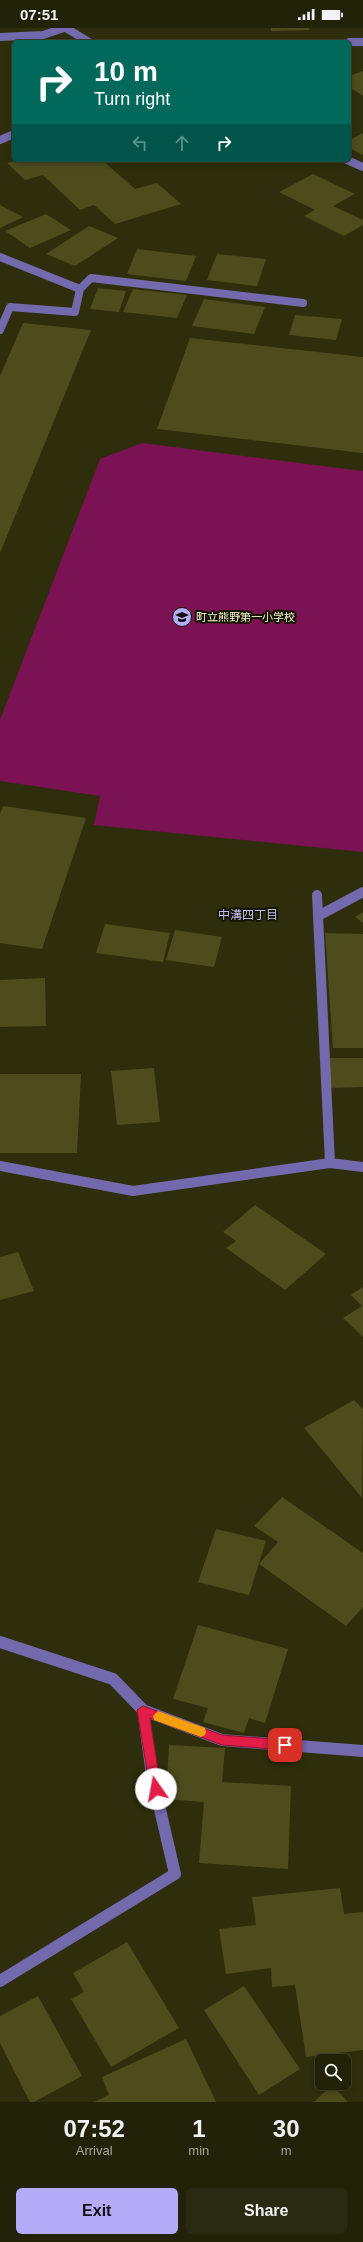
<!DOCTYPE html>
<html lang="en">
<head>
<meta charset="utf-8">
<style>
  :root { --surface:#222209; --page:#2a2a12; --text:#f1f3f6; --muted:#a2a49c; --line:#3f3f2a; --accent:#b4acf9 }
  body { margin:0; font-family:Helvetica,"Noto Sans JP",sans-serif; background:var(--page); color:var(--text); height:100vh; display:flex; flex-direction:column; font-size:15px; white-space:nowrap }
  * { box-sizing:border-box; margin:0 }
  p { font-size:13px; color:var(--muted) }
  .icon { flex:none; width:22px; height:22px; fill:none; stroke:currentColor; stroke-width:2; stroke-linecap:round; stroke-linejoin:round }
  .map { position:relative; height:2074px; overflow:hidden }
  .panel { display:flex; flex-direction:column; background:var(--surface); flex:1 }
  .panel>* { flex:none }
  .top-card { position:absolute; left:12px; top:12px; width:339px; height:122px; border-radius:6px; box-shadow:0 2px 6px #0003,0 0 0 1px var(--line); background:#00695c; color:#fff; overflow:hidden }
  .tools { position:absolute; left:315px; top:2026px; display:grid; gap:8px }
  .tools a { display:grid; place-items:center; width:36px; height:36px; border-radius:6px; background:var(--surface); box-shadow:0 2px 6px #0003,0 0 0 1px var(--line); font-size:20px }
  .pin { position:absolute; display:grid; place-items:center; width:34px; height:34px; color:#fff; margin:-17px; border-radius:8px; box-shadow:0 2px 6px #0006 }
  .me { position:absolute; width:44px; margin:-22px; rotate:348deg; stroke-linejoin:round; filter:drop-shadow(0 0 3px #0008) }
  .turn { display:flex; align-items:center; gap:14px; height:84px; padding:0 16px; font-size:18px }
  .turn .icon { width:52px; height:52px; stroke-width:2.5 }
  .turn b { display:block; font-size:28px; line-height:34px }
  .lanes { display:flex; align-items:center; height:38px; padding:0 16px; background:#0003; justify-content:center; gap:20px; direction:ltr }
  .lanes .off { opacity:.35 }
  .eta { display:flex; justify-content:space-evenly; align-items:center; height:68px; text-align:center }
  .eta b { font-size:24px; font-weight:800; line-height:28px }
  .button { display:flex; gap:8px; margin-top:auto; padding:8px 16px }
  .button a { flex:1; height:46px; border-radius:6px; background:var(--accent); color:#111; font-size:16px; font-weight:800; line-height:46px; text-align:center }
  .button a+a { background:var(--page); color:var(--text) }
  .status { display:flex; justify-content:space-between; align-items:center; height:28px; padding:0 20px; background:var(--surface); direction:ltr }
  .status svg { height:11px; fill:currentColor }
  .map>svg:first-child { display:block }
</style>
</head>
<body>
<div class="status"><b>07:51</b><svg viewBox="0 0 49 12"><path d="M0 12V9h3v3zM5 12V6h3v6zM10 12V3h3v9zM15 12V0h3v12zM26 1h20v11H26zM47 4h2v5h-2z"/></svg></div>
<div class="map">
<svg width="363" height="2074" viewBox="0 0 363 2074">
  <rect width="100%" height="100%" fill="#2e2e0c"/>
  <path fill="#7a1253" d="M142,415l221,28v381l-269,-27 6,-29 -100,-15v-61l100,-261z"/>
  <path fill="#4d4c1d" d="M271,0h38v2l-38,1z
    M363,43v25l-14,-9v-11z
    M363,105v22l-14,-7v-8z
    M18,132h84l33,29 22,-6 24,21 -66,20 -21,-19 -14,5 -37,-35 -18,5 -18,-17z
    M313,146l42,20 -22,12 30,14v5l-19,11 -40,-20 11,-6 -36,-18z
    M0,177l23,12 -23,11z
    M46,186l25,16 -41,18 -25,-17z
    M89,198l29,12 -43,28 -29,-12z
    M137,221l59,7 -10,25 -59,-7z
    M217,226l49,5 -9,27 -50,-6z
    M98,260l28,3 -7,21 -29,-3z
    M133,261l54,6 -10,23 -54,-6z
    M204,271l61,8 -11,27 -62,-8z
    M295,287l47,4 -6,21 -47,-5z
    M23,295l68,7 -91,223v-177z
    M190,310l173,19v96l-206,-24z
    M3,778l83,12 -44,131 -42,-6v-129z
    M363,884v11l-8,-6z
    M105,896l65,9 -7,29 -67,-9z
    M175,902l47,7 -8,30 -48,-7z
    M325,905l38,1v114h-30z
    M45,950l1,48 -46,1v-47z
    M328,1030h35v29l-33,1z
    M154,1040l6,54 -43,3 -6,-54z
    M0,1046h81l-4,79h-77z
    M255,1177l71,49 -41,36 -59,-42 10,-7 -13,-9z
    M18,1224l16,39 -34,9v-43z
    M363,1259v50l-20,-19 19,-12 -11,-11z
    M354,1372l9,9 -1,89 -58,-70z
    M282,1469l81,56v54l-17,19 -87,-62 19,-22 -24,-16z
    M216,1501l50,12 -17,54 -51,-13z
    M198,1597l90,24 -23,74 -16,-5 -5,15 -41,-11 5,-14 -35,-9z
    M169,1717l56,3 -3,34 69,4 -3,83 -89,-6 5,-61 -38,-3z
    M340,1860l4,26 19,-2v138l-57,7 -11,-72 -23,2 -1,-19 -45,6 -7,-45 37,-4 -4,-28z
    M127,1914l52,86 -68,39 -40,-68 13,-7 -11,-19z
    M244,1958l56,83 -41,26 -55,-85z
    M38,1968l44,80 -48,26h-4l-30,-59v-27z
    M186,2011l30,63h-122l15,-7 -7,-18z
    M332,2057l16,17h-34z"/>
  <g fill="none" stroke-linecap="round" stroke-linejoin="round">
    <path stroke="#726aad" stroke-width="8" d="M66,0l23,14
      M0,9l43,-2 21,-7
      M349,14h14
      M0,112l14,-6
      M347,132l16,7
      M0,229l80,32 -5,23 -65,-5 -10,23
      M80,261l11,-11 212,25"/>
    <path stroke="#726aad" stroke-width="10" d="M317,867l13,268
      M318,888l45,-24
      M0,1138l133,25 197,-28 33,4"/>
    <path stroke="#726aad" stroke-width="12" d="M0,1614l113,37 30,31 79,30 141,11
      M0,1953l175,-107 -23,-99 -9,-65"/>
  </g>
  <path fill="#e11d48" stroke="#92132f" d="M143,1678l79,29 63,5 5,5 -5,5 -63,-5 -72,-27 11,71 -1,4 -4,1 -4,-1 -2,-4 -13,-79z"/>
  <path fill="#f59e0b" d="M158,1683l47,17 1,4 -1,3 -4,2 -47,-17 -1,-4z"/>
  <defs>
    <g id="school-disc" transform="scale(1)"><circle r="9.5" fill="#b4acf9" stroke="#161500"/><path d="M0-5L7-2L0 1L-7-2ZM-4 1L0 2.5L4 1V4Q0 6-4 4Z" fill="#111"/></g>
  </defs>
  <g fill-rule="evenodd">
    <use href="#school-disc" x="182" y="589"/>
  </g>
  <g text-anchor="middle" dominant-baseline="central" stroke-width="4" stroke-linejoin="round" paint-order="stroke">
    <g font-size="11" fill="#f6f7d7" stroke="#161500" text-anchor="start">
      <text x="196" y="589">町立熊野第一小学校</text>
    </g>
    <g font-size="12" fill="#c0bbf5" stroke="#161500">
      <text x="248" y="887">中溝四丁目</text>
    </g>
  </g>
</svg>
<div class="tools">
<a><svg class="icon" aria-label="search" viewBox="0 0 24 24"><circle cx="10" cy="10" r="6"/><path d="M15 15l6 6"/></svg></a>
</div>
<div class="pin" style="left:285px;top:1717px;background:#d93025"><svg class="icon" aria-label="arrive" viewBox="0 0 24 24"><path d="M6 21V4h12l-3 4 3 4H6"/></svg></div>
<svg class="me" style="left:156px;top:1761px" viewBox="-20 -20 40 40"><circle r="19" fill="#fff"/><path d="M0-13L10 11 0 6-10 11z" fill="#e11d48"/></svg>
<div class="top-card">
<div class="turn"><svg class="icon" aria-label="right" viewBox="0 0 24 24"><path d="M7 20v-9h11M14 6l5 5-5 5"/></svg><div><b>10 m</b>Turn right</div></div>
<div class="lanes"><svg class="icon off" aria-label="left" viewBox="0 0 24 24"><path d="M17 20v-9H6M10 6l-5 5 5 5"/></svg><svg class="icon off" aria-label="ahead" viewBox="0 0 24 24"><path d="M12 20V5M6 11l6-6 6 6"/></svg><svg class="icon" aria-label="right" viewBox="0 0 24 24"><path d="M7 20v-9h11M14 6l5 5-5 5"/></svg></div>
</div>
</div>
<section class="panel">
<div class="eta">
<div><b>07:52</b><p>Arrival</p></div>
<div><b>1</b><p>min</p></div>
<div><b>30</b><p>m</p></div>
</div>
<div class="button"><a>Exit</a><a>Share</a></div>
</section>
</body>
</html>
